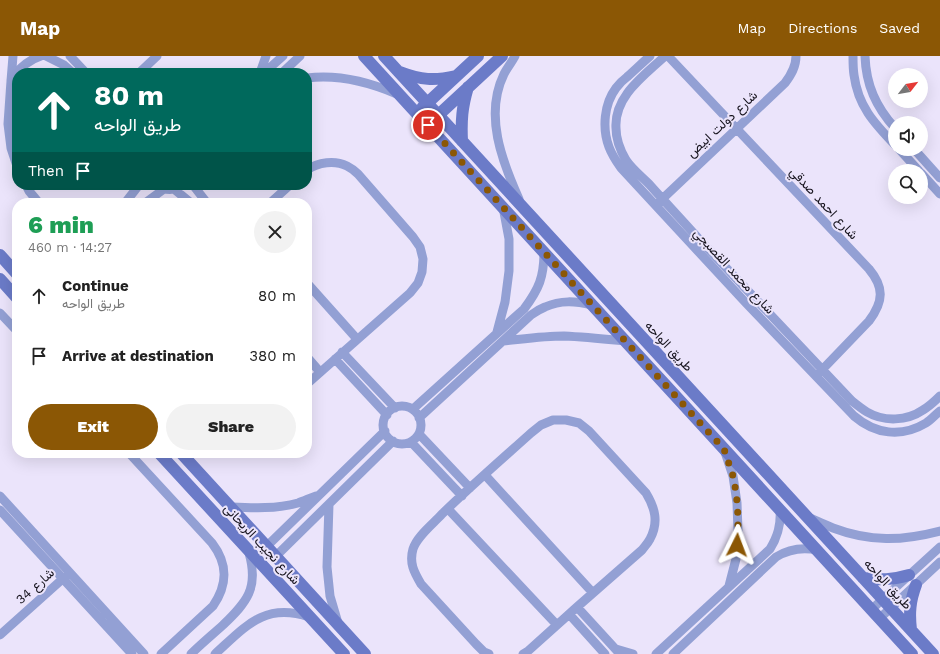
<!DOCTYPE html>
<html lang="en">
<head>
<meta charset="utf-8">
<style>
  :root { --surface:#fff; --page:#f2f2f2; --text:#222; --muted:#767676; --accent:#8b5705 }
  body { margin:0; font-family:"Work Sans",Vazirmatn,sans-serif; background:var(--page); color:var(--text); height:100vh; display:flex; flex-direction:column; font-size:15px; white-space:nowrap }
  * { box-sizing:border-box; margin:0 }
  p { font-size:13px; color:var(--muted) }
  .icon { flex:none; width:22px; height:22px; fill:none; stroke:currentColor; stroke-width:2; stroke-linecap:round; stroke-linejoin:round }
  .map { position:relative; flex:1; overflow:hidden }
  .panel { position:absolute; left:12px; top:142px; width:300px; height:260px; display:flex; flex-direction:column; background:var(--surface); border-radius:16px; box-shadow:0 4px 16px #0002 }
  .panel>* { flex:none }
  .guide { position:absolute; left:12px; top:12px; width:300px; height:122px; border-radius:16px; box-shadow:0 4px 16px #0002; background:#00695c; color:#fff; overflow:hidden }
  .needle { width:26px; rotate:59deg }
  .tools { position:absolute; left:888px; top:12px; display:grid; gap:8px }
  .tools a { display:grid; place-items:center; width:40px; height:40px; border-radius:50%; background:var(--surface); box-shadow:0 4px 16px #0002; font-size:20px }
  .pin { position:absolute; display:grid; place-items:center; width:34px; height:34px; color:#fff; margin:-17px; border:2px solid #fff; border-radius:50%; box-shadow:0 1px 4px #0007 }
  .me { position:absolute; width:44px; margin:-22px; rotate:3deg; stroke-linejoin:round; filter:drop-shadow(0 0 3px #0008) }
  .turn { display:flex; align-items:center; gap:14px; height:84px; padding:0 16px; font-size:18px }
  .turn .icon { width:52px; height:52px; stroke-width:2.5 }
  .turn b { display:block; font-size:28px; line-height:34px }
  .then { display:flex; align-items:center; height:38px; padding:0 16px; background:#0003; gap:8px; font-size:15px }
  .round { display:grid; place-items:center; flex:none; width:42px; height:42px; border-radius:21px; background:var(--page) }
  .headline { display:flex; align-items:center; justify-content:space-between; height:68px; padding:0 16px }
  h1 { font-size:24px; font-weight:800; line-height:30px; color:#1e9e55 }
  .primary-button { display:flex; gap:8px; margin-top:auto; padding:8px 16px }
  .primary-button a { flex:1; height:46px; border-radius:24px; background:var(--accent); color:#fff; font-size:16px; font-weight:800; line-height:46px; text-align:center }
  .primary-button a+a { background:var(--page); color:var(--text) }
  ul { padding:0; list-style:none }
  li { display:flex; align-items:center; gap:12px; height:60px; padding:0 16px }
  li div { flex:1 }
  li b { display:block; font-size:15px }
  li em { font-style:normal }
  header { display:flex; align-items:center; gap:24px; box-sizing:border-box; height:56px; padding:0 20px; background:var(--accent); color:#fff }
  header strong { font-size:19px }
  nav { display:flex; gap:22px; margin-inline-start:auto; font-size:14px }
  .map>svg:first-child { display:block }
</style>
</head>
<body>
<header>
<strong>Map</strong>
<nav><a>Map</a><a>Directions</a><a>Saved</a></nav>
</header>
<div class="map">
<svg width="940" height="598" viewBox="0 0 940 598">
  <rect width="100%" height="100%" fill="#ebe4fb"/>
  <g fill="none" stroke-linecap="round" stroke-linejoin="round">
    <path stroke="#93a0d4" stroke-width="9" d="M13,0l-2,25 -3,43 3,24 6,18
      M46,0l18,9 9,8
      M70,0l16,17
      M515,0c-3,6 -8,12 -11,18 -20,41 -2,87 15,125
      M650,0c-8,7 -15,14 -23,21 -4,3 -8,7 -11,11 -12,16 -14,40 -7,59 3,8 7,14 12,21l125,135 108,113c21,18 47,22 72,7 5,-3 9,-8 14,-12
      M665,0c-21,20 -51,40 -49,72 0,11 4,22 10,32 6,9 15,16 23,24 16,18 33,36 49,54 51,54 103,109 154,163 5,4 10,8 15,11 17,10 40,9 56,-2 7,-4 12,-9 17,-14
      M668,0l201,213c15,18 15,32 0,52l-50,52
      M853,0c0,6 0,13 1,19 4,31 20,48 41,70
      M865,0c1,29 11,51 30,72
      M139,17l18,-17
      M260,17l6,-17
      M264,17l19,-17
      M282,17l18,-17
      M307,22c31,-4 62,4 90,16
      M11,24c8,-12 17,-20 30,-24
      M899,93l20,22
      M914,93l26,29
      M307,114c11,-8 28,-10 40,-4 4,2 8,5 11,8l55,63 7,10 3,12 -1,13 -4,11 -8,10 -103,91
      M921,117l19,21
      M26,129l3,6 10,12
      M156,129c9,6 19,6 27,0
      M193,129l14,18
      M174,133l17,14
      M125,147l14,-18
      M145,147l19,-14
      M270,147l20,-18
      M658,147l127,-120c6,-8 11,-16 11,-27
      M307,227l50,56
      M0,257l17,18
      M497,276l8,-30 4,-31v-32l-6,-32
      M503,285c20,-2 41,-5 61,-5 21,1 41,3 62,5
      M342,296l53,56
      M307,301l13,15
      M335,303l52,56
      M383 369a19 19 0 1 1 38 0a19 19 0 1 1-38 0Z
      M413,353l111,-100c15,-20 20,-32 20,-57
      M419,362l112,-103c4,-3 9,-6 14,-8 16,-7 30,-6 47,-2
      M419,378l51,54
      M411,386l51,54
      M725,396l8,24 4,27 1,28 -2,28 -7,27
      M129,397l83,90c16,21 16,41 1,63l-52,48
      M485,419l108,118
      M0,440l144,158
      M329,448l-2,63 3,29 8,27
      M231,451c23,1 45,2 67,-4 6,-2 12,-5 18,-7
      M448,453l109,116
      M0,454l132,144
      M810,462c7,3 15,7 23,10 37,14 69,13 107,3
      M267,490l118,-115
      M276,500l117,-115
      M577,551l43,47
      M872,553l68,-62
      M569,558l36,40
      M880,562l60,-56
      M0,579l67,-60
      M616,593l17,5
      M191,598c10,-10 21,-19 32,-29 24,-23 36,-37 26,-72
      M215,598c30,-27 49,-52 94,-37
      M489,598l-5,-2 -8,-8 -55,-60c-7,-12 -12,-21 -8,-35 4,-13 20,-25 29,-35 29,-28 59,-54 89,-81l10,-8 12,-5h13l13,3 10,8 57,62c9,15 13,29 4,46 -2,4 -5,7 -8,11l-65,57 -49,44 -5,3
      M656,598l114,-105c8,-13 11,-24 10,-39
      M673,598l103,-97c13,-8 26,-10 41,-7"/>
    <path stroke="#6b7bc8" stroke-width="12" d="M364,0l548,598
      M384,0l549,598
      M400,16c21,8 34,9 56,4
      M422,52l56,-52
      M433,64l69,-64
      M462,85c-1,-20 0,-34 6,-54
      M0,199l17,19
      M0,223l17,19
      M159,397l185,201
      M181,397l184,201
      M863,522c18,2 29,2 46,-3
      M911,574c-2,-17 -1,-29 5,-45"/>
  </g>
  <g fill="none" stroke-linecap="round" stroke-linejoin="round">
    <path stroke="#8b5705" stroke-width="7" stroke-dasharray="0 12.6" d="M428,69l296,324c3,9 6,18 9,27 5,23 6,46 4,69"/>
  </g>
  <g text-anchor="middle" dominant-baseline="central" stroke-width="4" stroke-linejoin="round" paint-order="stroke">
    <g font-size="13" fill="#15121c" stroke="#ebe4fb">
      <text transform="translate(722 68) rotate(-43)">شارع دولت ابيض</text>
      <text transform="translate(824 147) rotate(47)">شارع احمد صدقي</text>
      <text transform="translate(734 215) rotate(47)">شارع محمد القصبجي</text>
      <text transform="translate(669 290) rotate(47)">طريق الواحه</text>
      <text transform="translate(262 488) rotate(47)">شارع نجيب الريحانى</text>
      <text transform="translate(888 528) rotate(47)">طريق الواحه</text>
      <text transform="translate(35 530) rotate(-42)">شارع 34</text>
    </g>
  </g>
</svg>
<div class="tools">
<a><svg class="needle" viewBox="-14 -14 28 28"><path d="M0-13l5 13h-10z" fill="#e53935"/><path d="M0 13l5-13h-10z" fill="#767676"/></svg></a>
<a><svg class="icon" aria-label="sound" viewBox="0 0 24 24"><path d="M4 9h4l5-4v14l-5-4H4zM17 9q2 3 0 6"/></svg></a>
<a><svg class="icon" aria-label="search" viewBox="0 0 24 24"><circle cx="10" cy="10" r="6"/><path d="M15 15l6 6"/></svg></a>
</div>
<div class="pin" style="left:428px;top:69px;background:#d93025"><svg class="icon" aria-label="arrive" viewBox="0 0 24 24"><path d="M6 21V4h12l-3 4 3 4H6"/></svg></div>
<svg class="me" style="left:737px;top:489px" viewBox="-20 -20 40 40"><path d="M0-17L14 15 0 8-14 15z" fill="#8b5705" stroke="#fff" stroke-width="4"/></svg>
<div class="guide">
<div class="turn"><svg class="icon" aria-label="ahead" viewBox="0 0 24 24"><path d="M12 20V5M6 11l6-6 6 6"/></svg><div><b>80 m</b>طريق الواحه</div></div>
<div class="then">Then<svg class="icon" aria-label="arrive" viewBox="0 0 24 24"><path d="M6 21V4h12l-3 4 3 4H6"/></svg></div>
</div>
<section class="panel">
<div class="headline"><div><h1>6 min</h1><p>460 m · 14:27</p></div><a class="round"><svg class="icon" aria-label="close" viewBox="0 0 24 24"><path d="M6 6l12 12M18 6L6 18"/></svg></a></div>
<ul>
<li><svg class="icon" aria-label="ahead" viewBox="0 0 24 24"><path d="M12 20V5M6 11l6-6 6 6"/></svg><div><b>Continue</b><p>طريق الواحه</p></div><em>80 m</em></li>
<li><svg class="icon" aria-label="arrive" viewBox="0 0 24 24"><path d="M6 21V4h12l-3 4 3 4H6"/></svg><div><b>Arrive at destination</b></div><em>380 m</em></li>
</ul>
<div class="primary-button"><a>Exit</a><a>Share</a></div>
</section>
</div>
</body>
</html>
